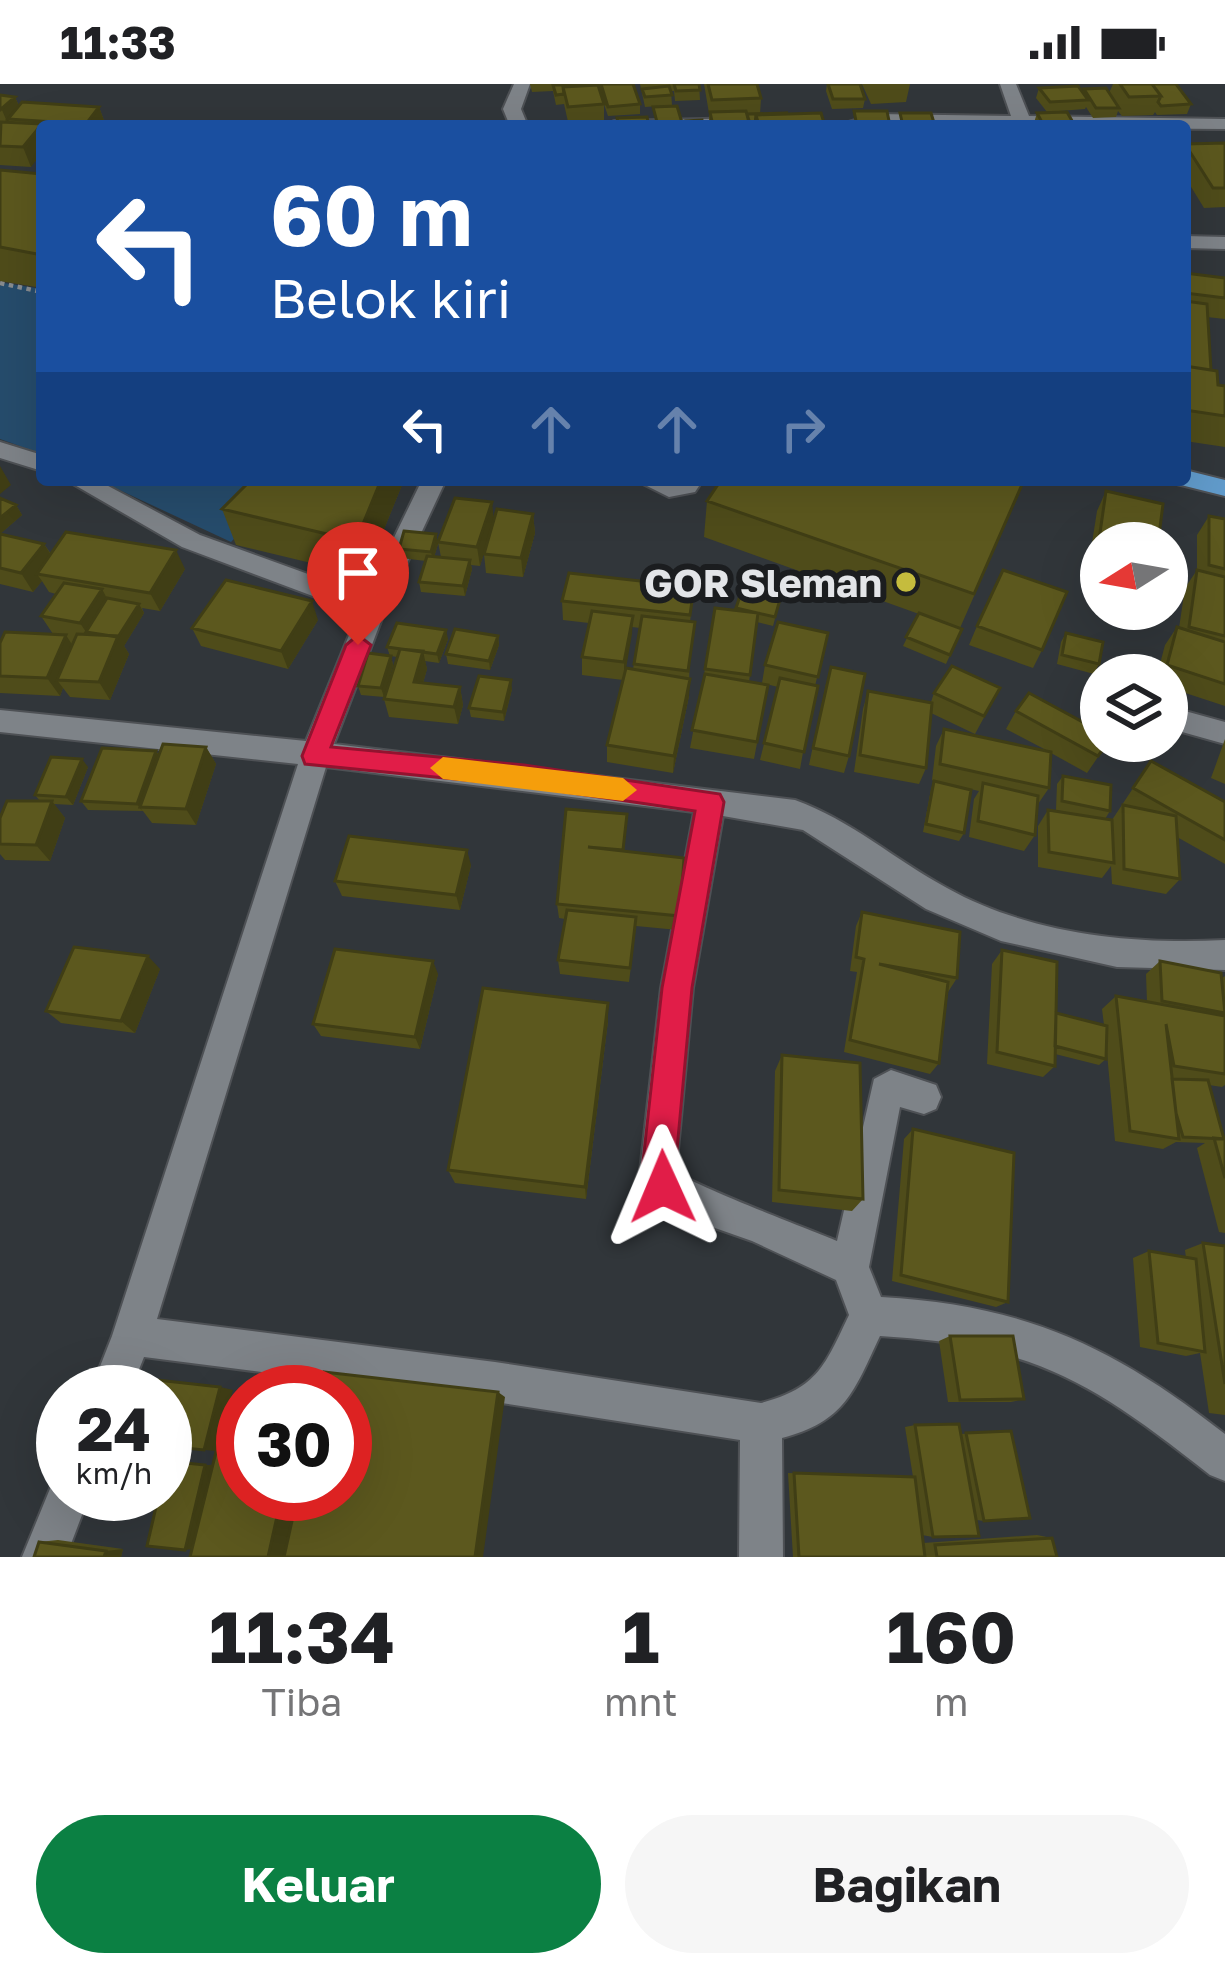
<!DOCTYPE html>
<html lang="id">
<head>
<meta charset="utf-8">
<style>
  :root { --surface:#fff; --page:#f6f6f6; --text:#202124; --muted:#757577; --accent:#0b8043 }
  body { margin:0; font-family:"Golos Text",sans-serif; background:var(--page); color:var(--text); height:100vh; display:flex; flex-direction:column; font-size:45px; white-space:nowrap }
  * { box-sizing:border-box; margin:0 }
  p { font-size:39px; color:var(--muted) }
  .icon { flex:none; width:66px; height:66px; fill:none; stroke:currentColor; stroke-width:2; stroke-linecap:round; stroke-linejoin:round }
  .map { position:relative; height:1473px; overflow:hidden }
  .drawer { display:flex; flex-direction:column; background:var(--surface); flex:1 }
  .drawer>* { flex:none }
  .top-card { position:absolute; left:36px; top:36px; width:1155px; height:366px; border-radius:12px; box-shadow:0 12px 48px #0002; background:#1a4fa0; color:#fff; overflow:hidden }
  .needle { width:78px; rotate:259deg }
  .tools { position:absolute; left:1080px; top:438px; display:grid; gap:24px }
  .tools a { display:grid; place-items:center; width:108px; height:108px; border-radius:50%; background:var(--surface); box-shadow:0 12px 48px #0002; font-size:60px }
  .speed { position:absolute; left:36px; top:1281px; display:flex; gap:24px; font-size:60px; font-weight:700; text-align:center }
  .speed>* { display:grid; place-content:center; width:156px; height:156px; border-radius:50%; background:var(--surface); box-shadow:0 12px 48px #0002; line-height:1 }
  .speed small { font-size:30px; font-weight:400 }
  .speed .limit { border:18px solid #d22; background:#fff; color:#111 }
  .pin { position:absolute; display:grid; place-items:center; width:102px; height:102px; color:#fff; margin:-123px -51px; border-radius:50% 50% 50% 0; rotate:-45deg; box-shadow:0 0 12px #0007 }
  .pin .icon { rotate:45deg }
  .me { position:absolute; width:132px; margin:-66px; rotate:359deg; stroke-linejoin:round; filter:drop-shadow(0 0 9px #0008) }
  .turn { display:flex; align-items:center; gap:42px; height:252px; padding:0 36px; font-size:54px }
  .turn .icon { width:156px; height:156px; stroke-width:2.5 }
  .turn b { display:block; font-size:84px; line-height:102px }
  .lanes { display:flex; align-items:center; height:114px; padding:0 36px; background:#0003; justify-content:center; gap:60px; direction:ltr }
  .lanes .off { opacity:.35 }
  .eta { display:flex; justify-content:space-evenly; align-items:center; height:204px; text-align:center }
  .eta b { font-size:72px; font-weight:700; line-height:84px }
  .cta { display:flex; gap:24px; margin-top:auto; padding:24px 36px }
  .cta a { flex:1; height:138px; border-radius:72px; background:var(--accent); color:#fff; font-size:48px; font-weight:700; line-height:138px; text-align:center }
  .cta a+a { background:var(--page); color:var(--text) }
  .status { display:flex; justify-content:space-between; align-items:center; height:84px; padding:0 60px; background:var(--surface); direction:ltr }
  .status svg { height:33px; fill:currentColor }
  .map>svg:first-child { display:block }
</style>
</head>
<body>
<div class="status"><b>11:33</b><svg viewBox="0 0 49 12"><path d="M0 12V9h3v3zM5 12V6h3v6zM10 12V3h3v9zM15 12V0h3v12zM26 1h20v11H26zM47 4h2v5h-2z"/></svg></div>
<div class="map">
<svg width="1225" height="1473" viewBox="0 0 1225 1473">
  <rect width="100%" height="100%" fill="#31363a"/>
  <path fill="#264c6c" d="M4,199l38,6v165l-42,-15v-153z
    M98,396h146l32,15 -45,47z"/>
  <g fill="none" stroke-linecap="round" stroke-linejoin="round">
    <g stroke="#4e5155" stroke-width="4">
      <path id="minor" d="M514,0h16l-9,25 7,17h-18l-7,-17z
        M1000,0h16l13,32 196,3v10l-390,-3 41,-12 135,2z
        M748,34l6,1 1,7h-150l9,-5z
        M1185,152l40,1v12l-40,-1z
        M0,358l42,13v16l-42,-13z
        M66,396h31l103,55 166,60 56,-115h24l-60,128 -52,136 461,56c56,20 100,60 152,88 82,46 186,57 278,52v30l-108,-3 -116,-26 -75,-32 -123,-79 -80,-14 -30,172 -17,183c8,11 135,59 161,70l37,-162 17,-9 45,15 5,12 -5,12 -12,5 -24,-7 -31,160 12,30c144,8 232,49 344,137v47l-15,-6c-118,-93 -176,-130 -330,-139 -26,55 -35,86 -98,102l1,119h-44l1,-117 -245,-38 -351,-45 -14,35h-40l22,-56 186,-572 -298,-32v-22l306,31 52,-128 -176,-66zM326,683l368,45 -33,176 -21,183 10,29 11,9 91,32 84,39 13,35c-24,50 -31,73 -88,88l-266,-41 -338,-43z
        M635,396h68l-8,12 -26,5z
        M1185,627l40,11v22l-50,-14 -4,-8 4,-8z
        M63,1391v19h27l-24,63h-44l32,-78z"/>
    </g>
    <g stroke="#4e5155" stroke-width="4">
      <path id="major" d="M1185,386l40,10v16l-48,-12 -3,-4h11z"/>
    </g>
    <path stroke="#888c8f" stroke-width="4.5" stroke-dasharray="4.5 4.5" stroke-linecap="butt" d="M0,199l42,9"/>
    <use href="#minor" fill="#7e8388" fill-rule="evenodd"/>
    <use href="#major" fill="#619bcb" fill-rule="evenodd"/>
  </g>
  <path fill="#4f4c1a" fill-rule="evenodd" d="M530,0h103l7,20v10l-32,2 -7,-21 3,9v20l-35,2 -5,-22 -8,1 -3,-14 -21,1z
    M640,0h59l1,16 -25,1 -1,-10h-3l1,14 -27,2z
    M704,0h53l4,14 -1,16 65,12h-116v-13z
    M827,0h33l5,15 -2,9 -31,1 -6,-18z
    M862,0h48l-4,18 -35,2z
    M1113,0h63l15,20 -4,10 -30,1 -2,-3 -2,3 -31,1 -4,-5 -2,6 -23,1 -7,-11 -1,2 -38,3 -11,-14 3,-10 44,4 1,-3 25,4z
    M0,11l15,2 4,9 80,1 7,19h-64l-11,41 -31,-2z
    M1037,29l38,13h-42z
    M1225,59v64l-21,1 -19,-31v-33z
    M0,86l42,4v114l-42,-7z
    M1185,189l40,5v41l-18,-2 4,53 7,15 7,1v61l-40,-6z
    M404,396l-39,96 -129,-31 -14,-36z
    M1025,396l-65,148 2,1 -16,35 -43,-18 16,-32 -215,-77 3,-36z
    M1106,407l-5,52v55l-17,-4 13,-83z
    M0,414l16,7 6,10 -22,19 44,10 7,10 134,15 -25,42 -18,-3 2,5 -20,33 5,8 -19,46 -40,-3 -7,-9 -3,8 -60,-3v-50l53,-9 -12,-18 15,-22 -7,-2 -7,-11 -9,11 -33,-8z
    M533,430l2,19 -12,44 -37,-4 -2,-19 1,-5 -5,17 -9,-1 1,4 -7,27 -44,-4 -2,-10 7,-21 -25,-3 -2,-9 37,-15 2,10 -4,13h7l-3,-15 56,-23z
    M1209,432l16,3v187l-58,-19v-12h-10l8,-30 12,-18 2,1 6,-40 12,-18v-35z
    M745,497l38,8 -10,37 -16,-4 -8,60 19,3 -14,74 -64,-11 15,-79 31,-58z
    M694,503l-4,35 -1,74 -16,77 -66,-11v-17l16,-65 -41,-5v-18l7,-34 -26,-3 -1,-19zM632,543l8,1 -7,41 -8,3z
    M318,536l-30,49 -87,-23 -9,-18z
    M977,542l65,24 -9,18 -64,-23z
    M828,549l-13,53 -15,83 -40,-9 18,-73 -16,-4 3,-18z
    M1066,549l33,31 -5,10 -37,-10 4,-22z
    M498,552l1,9 -9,25 -42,-6 -2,-10z
    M448,555l-9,24 -14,-2 2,8 -4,14 37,4 3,18 -5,19 -69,-7 -5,-18 13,-42 -6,-1 2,9 -9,32 -23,-2 -3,-9 32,-30 -3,-9z
    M826,600l23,72 -5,17 -35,-8z
    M1000,604l-25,46 -44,-21 -5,55 -7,16 -65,-12 9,-63 5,-18 63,11 3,-9z
    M512,605l-8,32 -33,-4 -2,-9z
    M1016,627l93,30 -22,32 -36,-20 -2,35 -11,16 -3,31 -11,16 -55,-14 5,-38 5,-8 -31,-7 16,49 -5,8 -36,-9 8,-43 3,-8 -2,-1 4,-34 8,-17 104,22 -42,-22z
    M1225,655v45l-14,-6z
    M206,663l10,17 -20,61 -44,-2 -9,-12 -55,-1 -7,-9 75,-50 3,4z
    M1151,677l74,41v62l-48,-27 3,42 -14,15 -54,-10 -1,-18 -9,12 -64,-11v-41l10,-16 38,6 -30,-6 1,-26 6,-8 47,35 -5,8 7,1z
    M88,683l-15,38 -19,-1 11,14 -15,43 -45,-1 -5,-6v-36l40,-17 -5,-6z
    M627,730l-3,37 60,7 -6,72 -42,-4 -7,56 -69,-8 -2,-14 7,-41 -6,-1 -2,-14z
    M471,781l-11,45 -118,-14 -7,-15z
    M862,828l95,66 -9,14 -9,71 -9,11 -86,-22 13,-80 -7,-1 6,-45z
    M1002,866l54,63 48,12 -2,-16 14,-13 31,6 -1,-28 14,-13 61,18 4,-3v109l-3,2 -13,-2 16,54v94l-6,-1 -22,-84 8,-5 -29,-1 -13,7 -48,-8 -8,-88 -1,6 -7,6 -44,-11v12l-12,11 -56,-13 5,-100z
    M160,885l-25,64 -74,-10 -15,-12z
    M438,890l-18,75 -99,-13 -8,-12z
    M608,919v18l-22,178 -131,-16 -7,-13z
    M782,971l81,144 -11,12 -80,-9 3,-131z
    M913,1045l95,173 -12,5 -104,-26 12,-142z
    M1203,1159l22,3v169l-16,-2 -9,-60 -14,3 -46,-9 -7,-89 16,-7 37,7 -1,-8z
    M950,1252l74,63 -13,3h-63l-9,-61z
    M915,1341l46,9 50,-3 -27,90 -7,-1 -11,-60 -33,77 -11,-2 3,22h-132l-5,-84 125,4 -8,-50z
    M1037,1451l15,3 5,19h-131l-3,-14z
    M58,1456l65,9 -2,8h15h-102l5,-15z"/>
  <path fill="#403e15" d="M15,13l8,19 -15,3 4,9 -2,1 -8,-19z
    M99,23l7,19h-19l-1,-2z
    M42,40v29l-11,14 -8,-20z
    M0,382l11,19 -11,9z
    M381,396h23l-39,96 -9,-35z
    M492,418l2,20 -14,44 -3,-19z
    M16,421l6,10 -22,19v-16z
    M533,430l2,19 -12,44 -2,-19z
    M436,450l2,10 -5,17 -2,-9z
    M44,460l12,19 -19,11 5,7 -9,11 -12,-19z
    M176,466l9,19 -25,42 -10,-18z
    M470,476l2,9 -7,27 -2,-10z
    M102,505l10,19 -26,24 -6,-9z
    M312,517l6,19 -30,49 -7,-18z
    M139,520l5,9 -20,33 5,8 -19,46 -11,-18 19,-46z
    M633,532l-1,18 -8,46v-18z
    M446,546l2,9 -9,24 -2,-9z
    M66,551l12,19 -21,26 6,8 -3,8 -13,-18z
    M498,552l1,9 -9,25 -1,-9z
    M423,567l4,18 -9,31 -4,-18z
    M391,572l2,9 -9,32 -3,-9z
    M690,595l-1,17 -16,77 1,-17z
    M511,596l1,9 -8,32 -1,-9z
    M460,603l3,18 -5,19 -4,-17z
    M206,663l10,17 -20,61 -10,-16z
    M156,667l5,8 -21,48 3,5 -6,-8z
    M82,675l6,8 -15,38 -7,-8z
    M52,717l13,17 -15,43 -14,-16z
    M467,766l4,15 -11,45 -4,-15z
    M148,872l12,13 -25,64 -14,-12z
    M433,877l5,13 -18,75 -5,-12z
    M608,919v18l-22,178 -1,-12z
    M220,1303l13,3 -16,61 -13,-1z
    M498,1308l7,5 -22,160h-8z
    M205,1381h7l-19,84 -8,1z
    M282,1410h16l-13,63h-17z
    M123,1465l-2,8h-17l2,-6z"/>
  <path fill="#5c581e" stroke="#403e15" stroke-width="3" d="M594,0l-31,3 1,7 -8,1 -3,-10z
    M601,0h32l7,20 -32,3z
    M674,0h25l1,6 -24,1z
    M708,0h49l4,14 -49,2z
    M828,0h32l5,15h-32z
    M1120,0h32l9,12 -32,1z
    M1152,0h24l15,20 -30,2 -3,-4 3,-6z
    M598,1l6,19 -36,3 -5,-20z
    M669,2l3,9 -27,2 -3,-8z
    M1078,2l10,14 -38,2 -11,-14z
    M1106,4l13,20h-23l-12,-19z
    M0,11l15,2 -15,13z
    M22,18l77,5 -13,17 -78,-5z
    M677,22l6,20h-25l-5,-19z
    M746,27l4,15h-37l-3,-14z
    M854,27h33l3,15h-33z
    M1067,28l8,14h-31l-7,-13z
    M788,29l-32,2 -1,9h-5l-3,-10z
    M821,29l4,13h-66l-3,-11z
    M900,29h31l4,13h-32z
    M647,33l2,9h-30l-2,-8z
    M702,36l1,6h-16l-1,-5z
    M1,38l41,2 -19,23 -23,-1z
    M1225,59v45h-12l-28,-44z
    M0,86l42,4v81l-42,-8z
    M1185,189l40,5v20l-40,-5z
    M1185,217l22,3 4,66 -26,-4z
    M1185,282l32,5 1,14 7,1v30l-40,-6z
    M251,396h130l-25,61 -134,-32z
    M721,396h303l-50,114 -267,-93z
    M1106,407l57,13 -5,39h-57v34l-7,-2z
    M0,414l16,7 -16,13z
    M455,414l37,4 -15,45 -39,-5z
    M497,425l36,5 -12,44 -37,-4z
    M1209,432l16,3v50l-16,-4z
    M404,447l32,3 -5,18 -32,-3z
    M66,448l110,18 -26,43 -113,-19z
    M0,450l44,10 -23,29 -21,-5z
    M427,472l43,4 -7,26 -44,-4z
    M1003,486l64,22 -25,58 -65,-24z
    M1197,486l28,7v59l-36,-9z
    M569,489l125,14 -4,28 -128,-14z
    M226,496l86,21 -31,50 -89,-23z
    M745,497l38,8 -8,28 -39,-9z
    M64,499l38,6 -22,34 -39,-7z
    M107,514l32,6 -21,33 -32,-5z
    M715,524l43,5 -8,62 -45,-6z
    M592,527l41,5 -9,46 -42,-5z
    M919,529l43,16 -12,26 -44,-18z
    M642,532l53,6 -7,49 -54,-7z
    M778,538l50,11 -10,44 -53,-12z
    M397,539l49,7 -9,24 -50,-7z
    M1177,543l48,15v42l-58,-19z
    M455,545l43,7 -9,25 -43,-7z
    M5,548l61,3 -19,43 -47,-2v-33z
    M1066,549l37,9 -4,22 -37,-9z
    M77,550l41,2 -19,46 -42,-2z
    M400,565l23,2 -9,31 46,5 -6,20 -70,-8z
    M368,569l23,3 -10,32 -23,-2z
    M952,582l48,22 -16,28 -50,-23z
    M831,583l34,7 -16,82 -36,-8z
    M626,584l64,11 -16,77 -67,-11z
    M705,590l63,11 -11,57 -65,-12z
    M479,592l32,4 -8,32 -34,-4z
    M780,594l38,8 -14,66 -40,-9z
    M868,607l64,12 -6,65 -66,-13z
    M1029,609l72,39v9h8l-11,15 -82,-45z
    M944,645l107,23 -2,36 -109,-24z
    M163,660l43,3 -20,62 -46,-2z
    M102,664l54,3 -19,53 -56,-3z
    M51,673l31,2 -16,38 -31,-2z
    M1151,677l74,41v38l-92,-52z
    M1063,692l48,9 -1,26 -48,-10z
    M934,697l37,9 -7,43 -38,-9z
    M983,699l55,13 -3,39 -57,-14z
    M7,717h45l-16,44 -36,-1v-26z
    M1123,721l53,11 4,63 -56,-10z
    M566,725l61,5 -4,36 -35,-3 96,11 -4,58 -123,-12z
    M1048,726l64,10 2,43 -65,-11z
    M349,752l118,14 -11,45 -121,-14z
    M567,826l69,7 -6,51 -72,-8z
    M862,828l98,20 -3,46 -78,-14 69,18 -9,81 -89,-23 14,-81 -8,-2z
    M74,863l74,9 -27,65 -75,-10z
    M335,865l98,12 -18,76 -102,-13z
    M1002,866l55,12 -2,104 -58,-14z
    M1160,877l61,12 4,40 -63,-12z
    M483,904l125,15 -23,184 -137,-17z
    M1116,912l109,20v58l-51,-8 -8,-42 13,115 -49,-8z
    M1056,929l51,13 -1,33 -51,-13z
    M782,971l78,8 3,136 -84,-9z
    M1172,995l36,1 16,59 -41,-2 -7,-24z
    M913,1045l101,24 -6,149 -107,-27z
    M1214,1054l11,1v39z
    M1203,1159l22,3v138z
    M1149,1167l47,8 9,93 -47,-9z
    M950,1252h63l11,63 -64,1z
    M324,1288l174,20 -23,165h-191l14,-63h47v-102h-25z
    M157,1296l63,7 -16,63 -39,-4v-54h-12z
    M959,1340l20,112 -46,1 -18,-112z
    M1011,1347l19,87 -46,3 -18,-88z
    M218,1360l25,3v47h39l-14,63h-78z
    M167,1377l38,4 -20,85 -38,-4 12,-52h6v-24z
    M794,1389l121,4 10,80h-126z
    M1052,1454l5,19h-120l-2,-12z
    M39,1458l67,9 -2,6h-70z"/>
  <path fill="#e11d48" stroke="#92132f" stroke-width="3" d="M358,551l13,10 -40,102 193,18 196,29 4,8 -32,186 -17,183 5,16 -5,12 -12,5 -11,-5 -10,-28 20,-183 33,-177 -171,-25 -219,-22 -3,-8 44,-111z"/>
  <path fill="#f59e0b" d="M443,673l180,21 14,12 -14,11 -180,-22 -13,-11z"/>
  <circle fill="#c5bc3d" stroke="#1b1d1f" stroke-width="4.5" cx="906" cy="498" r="12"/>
  <g text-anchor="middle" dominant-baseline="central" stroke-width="12" stroke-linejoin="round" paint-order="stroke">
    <g font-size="39" font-weight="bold" fill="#e3e5e8" stroke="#1b1d1f" text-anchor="end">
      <text x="882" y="498">GOR Sleman</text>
    </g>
  </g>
</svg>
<div class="tools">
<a><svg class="needle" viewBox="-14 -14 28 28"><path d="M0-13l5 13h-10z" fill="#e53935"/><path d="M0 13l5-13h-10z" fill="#757577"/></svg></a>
<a><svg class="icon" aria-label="layers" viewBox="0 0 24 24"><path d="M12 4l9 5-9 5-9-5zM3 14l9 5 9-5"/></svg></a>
</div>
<div class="speed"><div>24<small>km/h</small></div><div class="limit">30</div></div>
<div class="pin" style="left:358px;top:561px;background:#d93025"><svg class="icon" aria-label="arrive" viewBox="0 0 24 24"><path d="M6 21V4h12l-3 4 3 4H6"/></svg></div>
<svg class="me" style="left:663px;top:1103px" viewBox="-20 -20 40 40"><path d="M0-17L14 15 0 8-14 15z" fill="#e11d48" stroke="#fff" stroke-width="4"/></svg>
<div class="top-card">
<div class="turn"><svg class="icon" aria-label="left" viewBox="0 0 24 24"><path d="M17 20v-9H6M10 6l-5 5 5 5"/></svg><div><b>60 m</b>Belok kiri</div></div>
<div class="lanes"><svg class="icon" aria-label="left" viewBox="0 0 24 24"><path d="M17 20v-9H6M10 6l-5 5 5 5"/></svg><svg class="icon off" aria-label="ahead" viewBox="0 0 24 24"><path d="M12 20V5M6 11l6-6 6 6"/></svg><svg class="icon off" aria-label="ahead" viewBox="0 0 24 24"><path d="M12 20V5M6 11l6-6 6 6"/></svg><svg class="icon off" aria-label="right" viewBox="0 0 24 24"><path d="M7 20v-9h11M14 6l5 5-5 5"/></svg></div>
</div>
</div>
<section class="drawer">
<div class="eta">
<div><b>11:34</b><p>Tiba</p></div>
<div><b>1</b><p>mnt</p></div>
<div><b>160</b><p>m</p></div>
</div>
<div class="cta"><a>Keluar</a><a>Bagikan</a></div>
</section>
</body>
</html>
